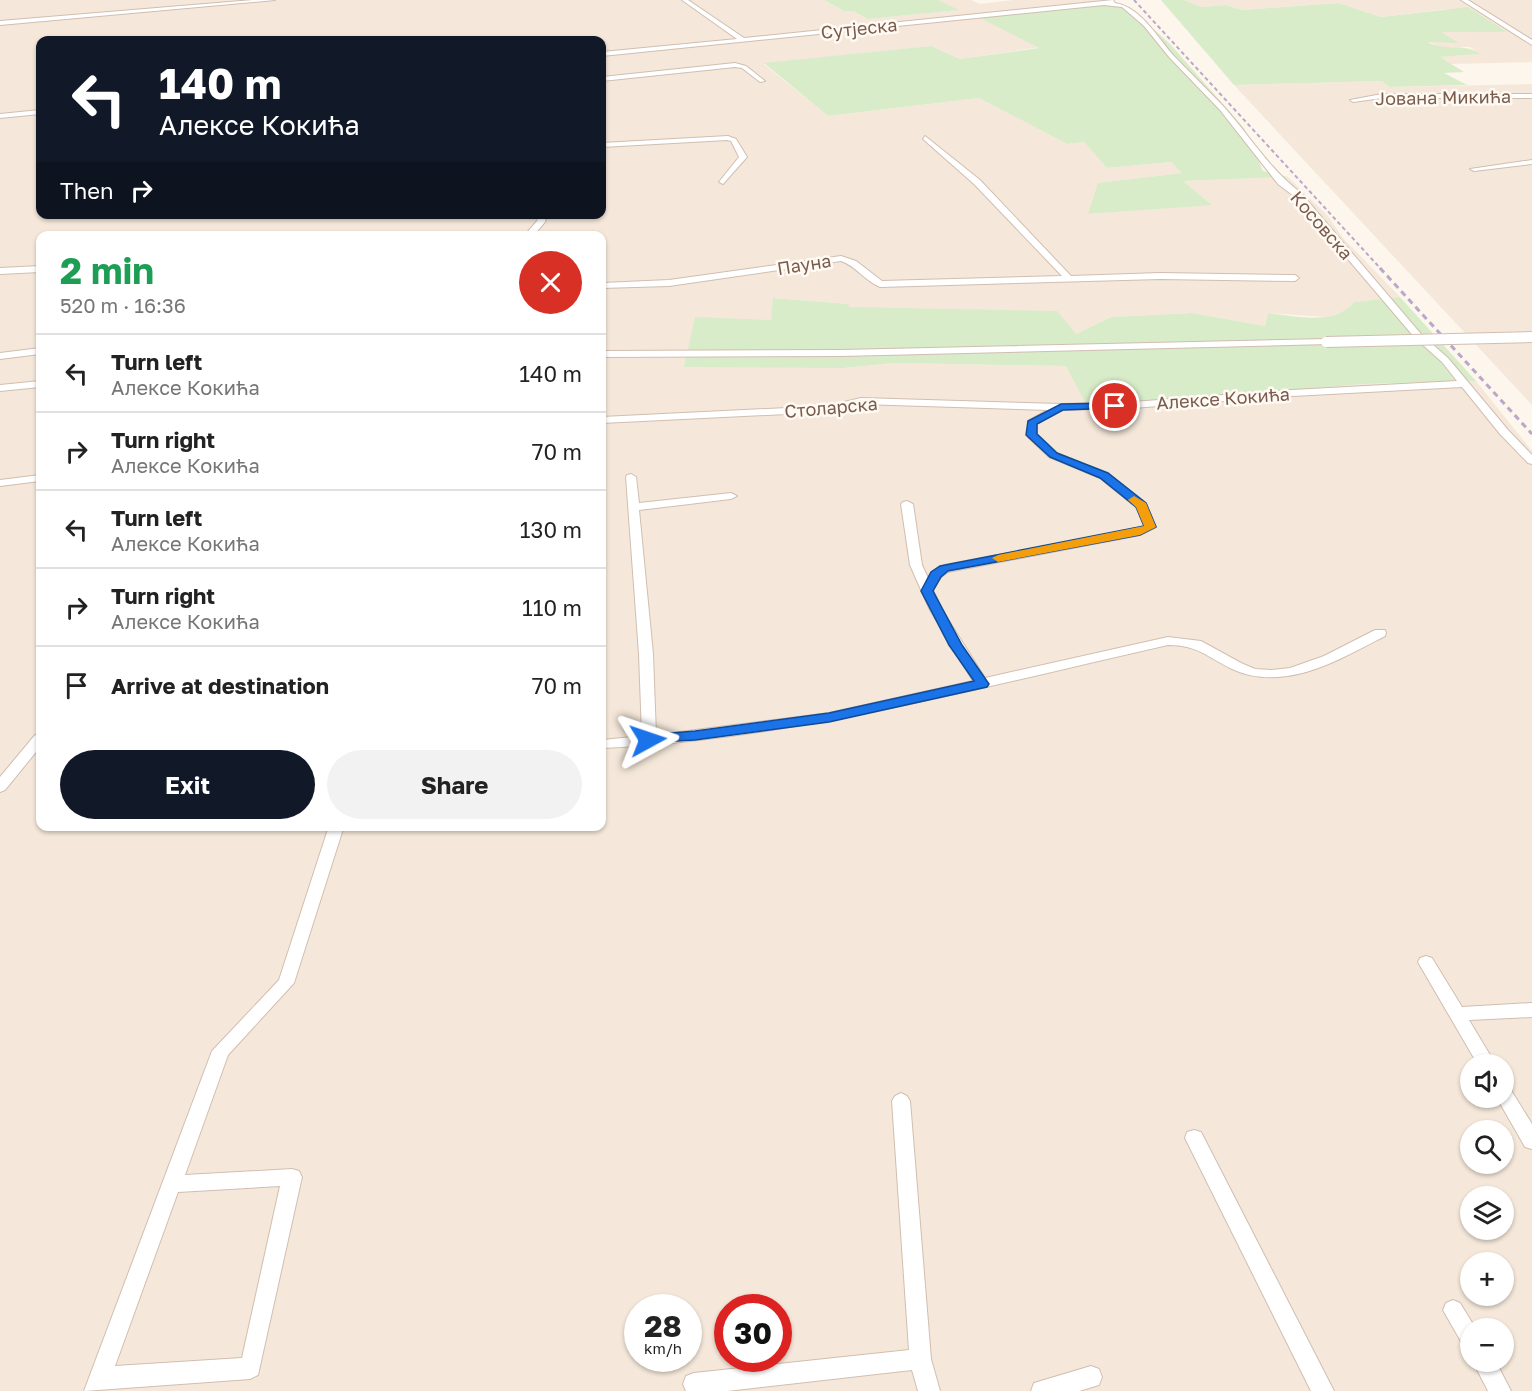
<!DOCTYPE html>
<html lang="en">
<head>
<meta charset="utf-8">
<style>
  :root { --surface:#fff; --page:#f2f2f2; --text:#222; --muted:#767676; --line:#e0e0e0; --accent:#111827 }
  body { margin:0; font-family:"Golos Text",sans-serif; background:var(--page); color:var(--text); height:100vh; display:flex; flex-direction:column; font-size:22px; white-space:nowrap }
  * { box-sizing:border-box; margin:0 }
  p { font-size:20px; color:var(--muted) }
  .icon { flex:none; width:33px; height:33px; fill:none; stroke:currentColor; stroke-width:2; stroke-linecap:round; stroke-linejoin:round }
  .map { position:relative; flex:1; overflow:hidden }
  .sheet { position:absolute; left:36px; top:231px; width:570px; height:600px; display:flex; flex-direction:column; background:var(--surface); border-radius:12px; box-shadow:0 2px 4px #0004 }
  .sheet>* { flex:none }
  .top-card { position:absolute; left:36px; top:36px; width:570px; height:183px; border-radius:12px; box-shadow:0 2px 4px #0004; background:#111827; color:#fff; overflow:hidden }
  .controls { position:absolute; left:1460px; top:1054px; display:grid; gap:12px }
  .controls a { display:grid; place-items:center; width:54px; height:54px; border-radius:50%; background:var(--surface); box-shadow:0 2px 4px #0004; font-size:30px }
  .speed { position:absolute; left:624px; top:1294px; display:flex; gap:12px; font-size:30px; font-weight:700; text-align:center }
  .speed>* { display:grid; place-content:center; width:78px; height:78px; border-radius:50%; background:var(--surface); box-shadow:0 2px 4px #0004; line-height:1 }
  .speed small { font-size:15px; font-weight:400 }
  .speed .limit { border:9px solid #d22; background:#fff; color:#111 }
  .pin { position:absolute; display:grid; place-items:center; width:51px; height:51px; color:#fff; margin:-26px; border:3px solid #fff; border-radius:50%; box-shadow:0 2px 6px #0007 }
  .me { position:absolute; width:66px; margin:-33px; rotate:85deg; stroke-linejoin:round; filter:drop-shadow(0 0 4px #0008) }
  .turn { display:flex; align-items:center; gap:21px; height:126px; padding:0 24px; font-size:27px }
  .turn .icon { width:78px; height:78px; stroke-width:2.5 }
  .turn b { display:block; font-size:42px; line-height:51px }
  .then { display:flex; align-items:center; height:57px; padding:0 24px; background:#0003; gap:12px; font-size:22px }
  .round { display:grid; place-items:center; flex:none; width:63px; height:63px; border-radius:32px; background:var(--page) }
  .overview { display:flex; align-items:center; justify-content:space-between; height:102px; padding:0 24px }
  h1 { font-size:36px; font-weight:700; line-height:45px; color:#1e9e55 }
  .button { display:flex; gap:12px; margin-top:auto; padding:12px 24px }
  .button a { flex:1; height:69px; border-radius:36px; background:var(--accent); color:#fff; font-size:24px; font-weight:700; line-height:69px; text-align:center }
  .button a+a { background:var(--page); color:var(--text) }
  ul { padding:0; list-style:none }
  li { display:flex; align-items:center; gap:18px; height:78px; padding:0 24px; border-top:2px solid var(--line) }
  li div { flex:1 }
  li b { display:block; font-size:22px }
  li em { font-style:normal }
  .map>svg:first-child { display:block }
</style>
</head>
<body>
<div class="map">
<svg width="1532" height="1391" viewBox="0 0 1532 1391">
  <rect width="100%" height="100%" fill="#fdf6ec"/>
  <path fill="#f5e8da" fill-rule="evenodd" d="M0,0h824l20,11h9l15,8 90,-9 -19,-10h32l9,4 33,-4h86l5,2 -126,15 63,30 -81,12 -29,-13 -167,18 64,52 151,-18 88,46 17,-2 23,26 64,-6 12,11 -84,10 -10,31 122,-10 -29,-23 106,-4 40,39 15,22 57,59 -46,5 -7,9 -21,6 -58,-4 -3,13 -73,-13 -81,4 -35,17 -230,-26 2,-4 -74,-6 -3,22 73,48 49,-5 173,3 139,32 159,-14 112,-3 56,70v940h-1532zM40,40h562v174h-562zM40,236h562v590h-562zM1470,1065h33v33h-33zM1470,1131h33v33h-33zM1470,1197h33v33h-33zM1470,1263h33v33h-33zM638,1308h50v51h-50zM728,1308h50v51h-50zM1470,1329h33v33h-33z
    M1184,0h348v62l-81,2 -12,-7 41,-3 -10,-7h-31l-9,-5h27l-18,-10 7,-23 -65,8 -42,-14 -97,7 -17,-5 -23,2z
    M1383,81l7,6 142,-3v321l-298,-320z"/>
  <path fill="#d8ecc9" d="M824,0h115l20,10 -91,9 -15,-8h-9z
    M1161,0h23l18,7 23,-2 17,5 97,-7 42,14 87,-10 39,25h-66l18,11 -31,-1c18,10 35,0 53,12l-41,3 24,15 -20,1 23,12 -77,2 -8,-6 -148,4z
    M1103,4l20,4 23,14 24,22 74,84 19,43 25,6 -105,4 29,24 -124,9 10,-31 84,-10 -11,-11 -64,6 -23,-26 -17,2 -88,-46 -151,18 -64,-53 167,-17 29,13 79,-11 -61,-31z
    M1400,297l76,84 -112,3 -159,14 -119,6 -20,-38 -173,-3 -49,5 -160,-1 11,-50 76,3 2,-22 76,6 -1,3 209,4 19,23 35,-17 81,-4 73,13 3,-13c26,3 68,13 86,-11z"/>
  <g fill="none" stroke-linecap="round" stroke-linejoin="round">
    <g stroke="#d1beb0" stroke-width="2">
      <path id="minor" d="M253,0h22l-275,25v-4z
        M682,0h6l56,38 369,-38 2,3c25,4 41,32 57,51 17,18 35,35 52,53 26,29 46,63 77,86l120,141 27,24 60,72 24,25v9l-4,-1 -28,-29 -38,-47 -188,10 -141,11 -71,2 -25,14v10l20,19 51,21 38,30 10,23 -16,8 -192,37 -7,5 -8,13 9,20 43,68 183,-41 33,4 40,22 14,6 17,1 18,-2 34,-12 51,-26h10l1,3 -1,3c-46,24 -101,57 -153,33 -25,-12 -34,-24 -64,-24 -187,42 -374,94 -566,103v-8l40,-4 -3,-82 -13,-177 1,-2 4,-1 5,3 3,26 92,-10 6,3 -6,3 -92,11 14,144 3,81 173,-22 144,-32 -43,-71 -20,-45 -9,-61 2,-2 4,-1 6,3 9,61 6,13 4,-6 12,-7 193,-36 7,-3 -7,-18 -37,-30 -51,-21 -21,-20v-16l20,-11 -187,-6 -34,8 -225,11v-6l225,-11 34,-8 200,6 72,-2 141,-11 183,-10 -15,-19 -27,-24 -120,-141 -17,-13 -58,-74 -51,-53 -25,-31 -22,-19 -18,-2 -502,51v-4l135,-13z
        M1461,0h7l64,40v5z
        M735,63l11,3 19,15 -5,1 -18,-14 -7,-1 -133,14v-4z
        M1382,94h150v4h-150l-29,4 -3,-2z
        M40,110v4l-40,4v-4z
        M728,136l8,3 11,18 -24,27 -4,-2 20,-25 -8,-16 -4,-1 -125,7v-4z
        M925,136l55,44 91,96 89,-3 135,2 4,3 -4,3 -135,-2 -280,8c-15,-6 -24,-21 -39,-26l-172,25 -67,2v-5l67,-3 172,-24 15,5 26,20 180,-5 -88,-92 -51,-45z
        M1532,160v4l-58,7 -4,-2z
        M539,214h8l-2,8 -12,14h-9l13,-15z
        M40,266v6l-40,2v-6z
        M1326,339l5,3 -2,2 -488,12 -239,1v-6l239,-1z
        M40,348v6l-40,5v-6z
        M40,381v6l-40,4v-6z
        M40,475v6l-40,5v-6z
        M40,734v13l-35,43 -5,2v-15l35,-42z
        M329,826h15l-50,157 -66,72 -43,120 107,-6 7,2 3,6 -44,198 -8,4 -166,12 128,-340 67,-71zM280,1186l-38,172 -127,8 63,-174z
        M1426,956l6,2 30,49 70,-4v14l-63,3 27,45h-18l-60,-103 2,-4z
        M1503,1084l6,3 23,37v25l-7,-2 -28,-49h6z
        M901,1093l6,3 3,5 21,258 9,32h-22l-6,-21 -185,21h-41l-3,-7 3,-8 8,-3 215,-23 -17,-249 3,-5z
        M1194,1130l7,2 133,259h-23l-126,-253 2,-6z
        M1453,1300l7,3 16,26h-6v19l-7,-3 -20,-35 3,-7z
        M1473,1362h23l15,29h-23z
        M1091,1366l8,3 3,8 -3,8 -20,6h-48l3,-8z"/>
    </g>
    <use href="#minor" fill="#fff" fill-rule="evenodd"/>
    <path stroke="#b9a8c9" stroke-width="2" stroke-dasharray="4 3" stroke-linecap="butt" d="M1134,0l247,269"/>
    <path stroke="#b9a8c9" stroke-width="3" stroke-dasharray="6 4.5" stroke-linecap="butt" d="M1380,268l152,166"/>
    <g stroke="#d1beb0" stroke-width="12" stroke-linecap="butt">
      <path id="minor-bridge" d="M1326,342l206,-5"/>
    </g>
    <use href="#minor-bridge" stroke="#fff" stroke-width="10"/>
  </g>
  <path fill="#1a73e8" stroke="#114b97" stroke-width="1.5" d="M1115,403l5,3 -2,2 -55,2 -26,14v10l20,19 51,20 38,30 10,24 -16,8 -192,36 -7,6 -8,14 29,54 27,39 -2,3 -158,35 -134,18 -52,3 -2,-3 2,-3 5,-2 47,-4 134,-18 145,-32 -25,-36 -28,-54 10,-19 9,-6 204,-40 -8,-19 -36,-29 -50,-21 -24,-22 2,-14 33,-17z"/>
  <path fill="#f59e0b" d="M1134,496l12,7 10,24 -16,8 -142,27 -6,-4 6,-3 146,-29 -8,-19 -8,-7z"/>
  <g text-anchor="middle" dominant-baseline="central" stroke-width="5" stroke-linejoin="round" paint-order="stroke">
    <g font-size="18" fill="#7a5c4d" stroke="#fffaf3">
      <text transform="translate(859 28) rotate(-6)">Сутјеска</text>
      <text transform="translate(1443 97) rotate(-1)">Јована Микића</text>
      <text transform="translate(1322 225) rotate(49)">Косовска</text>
      <text transform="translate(804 264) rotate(-9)">Пауна</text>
      <text transform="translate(1223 398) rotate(-4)">Алексе Кокића</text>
      <text transform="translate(831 407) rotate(-5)">Столарска</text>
    </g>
  </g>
</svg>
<div class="controls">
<a><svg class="icon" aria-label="sound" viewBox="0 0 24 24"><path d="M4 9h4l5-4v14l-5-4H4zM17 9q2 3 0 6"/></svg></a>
<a><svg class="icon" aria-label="search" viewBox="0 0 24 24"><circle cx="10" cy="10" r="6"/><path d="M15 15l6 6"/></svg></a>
<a><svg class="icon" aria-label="layers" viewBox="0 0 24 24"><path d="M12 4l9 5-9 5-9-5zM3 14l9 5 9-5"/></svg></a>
<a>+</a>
<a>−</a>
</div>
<div class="speed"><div>28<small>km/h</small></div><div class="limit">30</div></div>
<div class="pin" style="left:1115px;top:406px;background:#d93025"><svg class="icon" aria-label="arrive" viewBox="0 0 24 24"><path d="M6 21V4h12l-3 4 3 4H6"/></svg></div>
<svg class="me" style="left:648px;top:740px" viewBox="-20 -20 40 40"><path d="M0-17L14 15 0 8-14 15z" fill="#1a73e8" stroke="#fff" stroke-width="4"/></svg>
<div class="top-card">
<div class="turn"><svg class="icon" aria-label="left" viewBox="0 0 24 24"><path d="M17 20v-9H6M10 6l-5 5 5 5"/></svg><div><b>140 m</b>Алексе Кокића</div></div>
<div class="then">Then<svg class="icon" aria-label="right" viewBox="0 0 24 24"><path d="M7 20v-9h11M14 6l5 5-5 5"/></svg></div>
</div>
<section class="sheet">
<div class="overview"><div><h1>2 min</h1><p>520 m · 16:36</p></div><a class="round" style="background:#d93025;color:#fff"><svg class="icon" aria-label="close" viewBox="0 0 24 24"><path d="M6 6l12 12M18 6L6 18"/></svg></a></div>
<ul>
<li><svg class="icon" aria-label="left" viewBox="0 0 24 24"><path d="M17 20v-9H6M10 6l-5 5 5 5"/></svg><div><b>Turn left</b><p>Алексе Кокића</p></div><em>140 m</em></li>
<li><svg class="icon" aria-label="right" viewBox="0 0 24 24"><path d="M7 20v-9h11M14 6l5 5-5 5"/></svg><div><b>Turn right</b><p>Алексе Кокића</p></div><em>70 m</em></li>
<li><svg class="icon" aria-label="left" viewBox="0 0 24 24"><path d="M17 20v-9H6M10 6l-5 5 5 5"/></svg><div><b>Turn left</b><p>Алексе Кокића</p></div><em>130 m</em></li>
<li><svg class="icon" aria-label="right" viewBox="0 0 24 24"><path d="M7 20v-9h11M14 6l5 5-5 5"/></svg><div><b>Turn right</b><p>Алексе Кокића</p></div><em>110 m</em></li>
<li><svg class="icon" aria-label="arrive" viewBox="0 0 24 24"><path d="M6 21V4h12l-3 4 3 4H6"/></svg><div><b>Arrive at destination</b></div><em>70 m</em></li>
</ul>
<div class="button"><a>Exit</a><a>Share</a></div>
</section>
</div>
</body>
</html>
